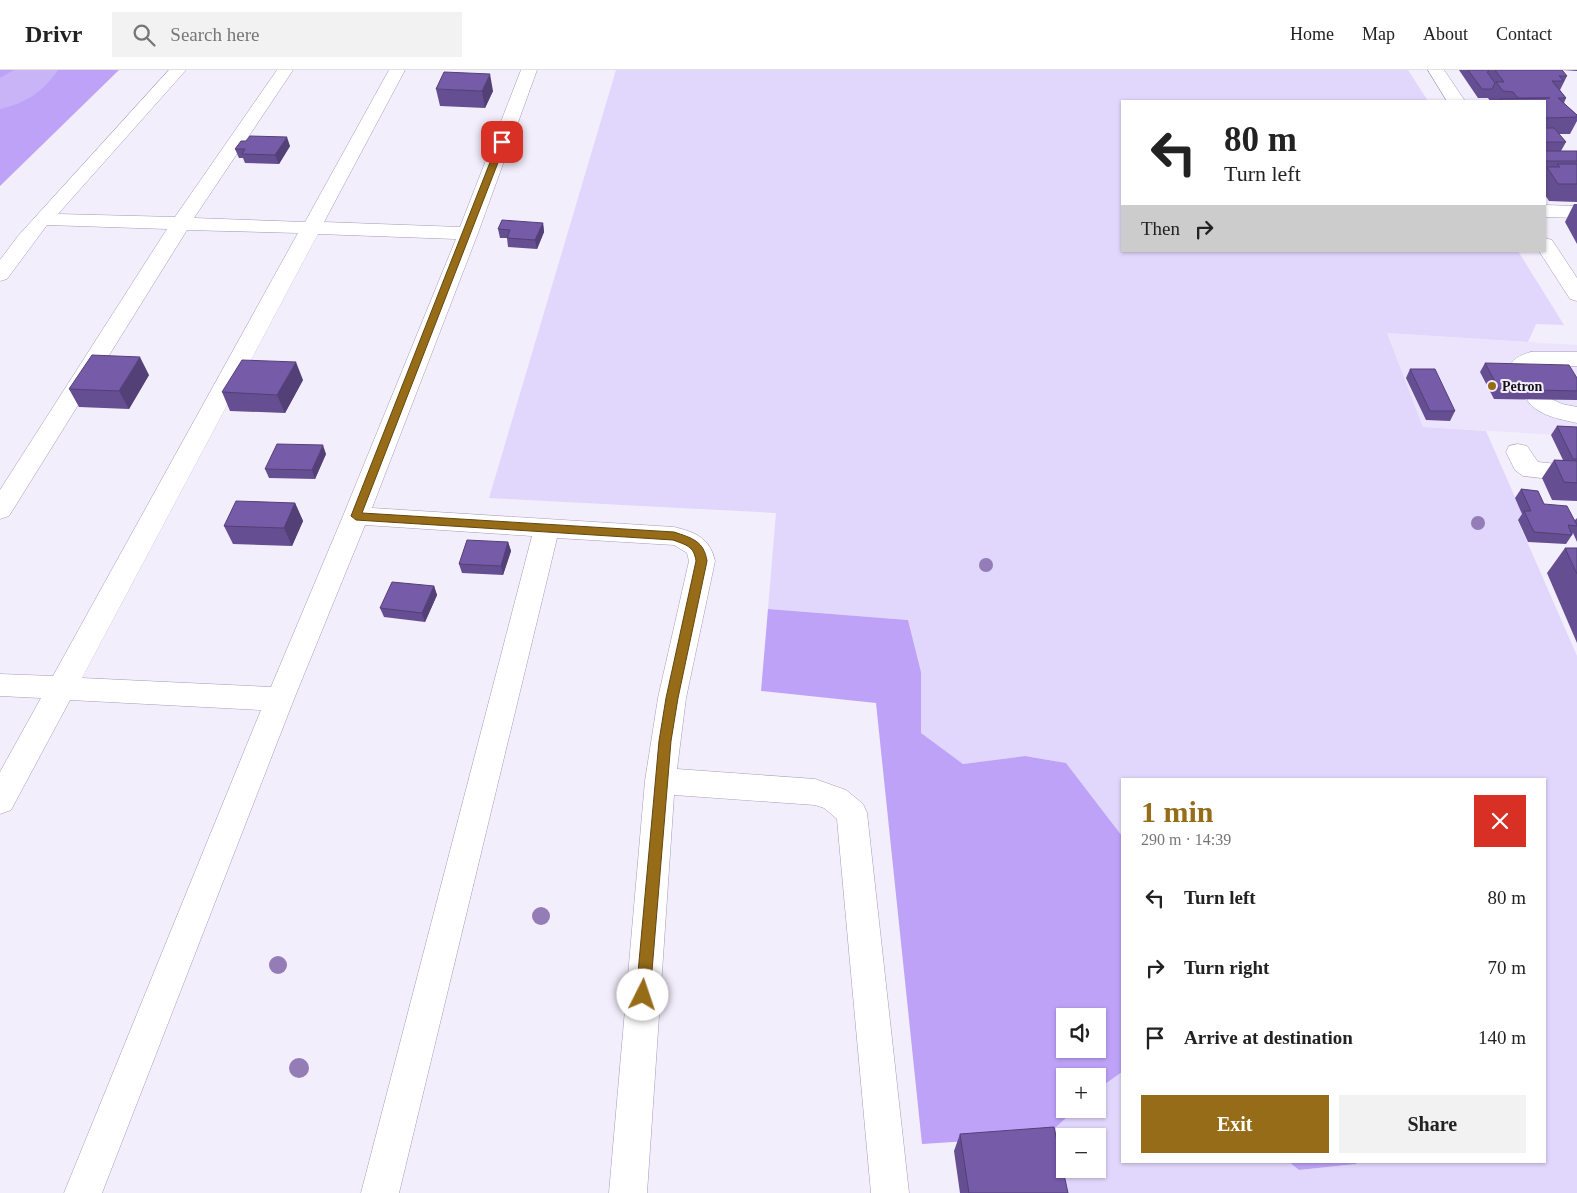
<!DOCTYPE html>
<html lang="en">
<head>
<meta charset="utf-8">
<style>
  :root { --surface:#fff; --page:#f2f2f2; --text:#222; --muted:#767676; --line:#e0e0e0; --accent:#966c18 }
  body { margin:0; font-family:Georgia,serif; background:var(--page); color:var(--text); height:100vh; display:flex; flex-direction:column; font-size:19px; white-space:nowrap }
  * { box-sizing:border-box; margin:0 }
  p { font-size:16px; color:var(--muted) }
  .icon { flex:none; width:28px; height:28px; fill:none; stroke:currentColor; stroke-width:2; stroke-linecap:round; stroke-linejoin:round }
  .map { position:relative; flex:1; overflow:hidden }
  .sheet { position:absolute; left:1121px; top:708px; width:425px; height:385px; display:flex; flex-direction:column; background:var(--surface); border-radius:0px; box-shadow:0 1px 4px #0004 }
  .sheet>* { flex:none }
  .guide { position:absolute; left:1121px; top:30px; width:425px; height:152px; border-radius:0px; box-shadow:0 1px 4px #0004; background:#fff; color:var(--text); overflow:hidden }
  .tools { position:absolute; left:1056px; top:938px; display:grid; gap:10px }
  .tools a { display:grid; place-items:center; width:50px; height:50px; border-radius:0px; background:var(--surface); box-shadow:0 1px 4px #0004; font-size:25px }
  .pin { position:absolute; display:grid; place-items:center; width:42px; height:42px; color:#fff; margin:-21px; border-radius:10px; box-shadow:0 2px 8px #0006 }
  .me { position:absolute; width:55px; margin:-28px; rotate:4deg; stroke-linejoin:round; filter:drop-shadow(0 0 4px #0008) }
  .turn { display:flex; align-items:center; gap:18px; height:105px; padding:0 20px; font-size:22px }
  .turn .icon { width:65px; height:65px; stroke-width:2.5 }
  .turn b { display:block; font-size:35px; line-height:42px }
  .then { display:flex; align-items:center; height:48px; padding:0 20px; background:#0003; gap:10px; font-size:19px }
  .round { display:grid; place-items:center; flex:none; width:52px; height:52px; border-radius:0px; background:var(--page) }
  .head { display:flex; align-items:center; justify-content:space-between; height:85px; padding:0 20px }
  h1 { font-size:30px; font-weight:800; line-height:38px; color:var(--accent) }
  .button { display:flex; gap:10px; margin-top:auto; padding:10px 20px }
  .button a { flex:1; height:58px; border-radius:0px; background:var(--accent); color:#fff; font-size:20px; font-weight:800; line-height:58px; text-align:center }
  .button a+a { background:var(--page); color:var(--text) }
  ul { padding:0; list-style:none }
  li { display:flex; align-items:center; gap:15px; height:70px; padding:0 20px }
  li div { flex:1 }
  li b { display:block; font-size:19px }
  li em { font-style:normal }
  header { display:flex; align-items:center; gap:30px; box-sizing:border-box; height:70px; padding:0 25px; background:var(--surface); border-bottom:1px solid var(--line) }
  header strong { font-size:24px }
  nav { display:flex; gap:28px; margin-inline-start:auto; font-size:18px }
  .search { width:350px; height:45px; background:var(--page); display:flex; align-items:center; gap:12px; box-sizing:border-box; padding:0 18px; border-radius:0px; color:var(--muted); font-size:19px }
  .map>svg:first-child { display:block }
</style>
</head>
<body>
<header>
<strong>Drivr</strong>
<div class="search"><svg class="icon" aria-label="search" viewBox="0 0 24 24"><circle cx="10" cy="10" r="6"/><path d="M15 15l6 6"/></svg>Search here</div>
<nav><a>Home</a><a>Map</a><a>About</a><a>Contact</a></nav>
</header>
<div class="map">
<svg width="1577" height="1123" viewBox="0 0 1577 1123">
  <rect width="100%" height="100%" fill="#f2eefc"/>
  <path fill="#ebe4fc" d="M1387,263l190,12v91l-154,-9z"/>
  <path fill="#e1d6fc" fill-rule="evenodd" d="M616,0h792l20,31h-306v150h396l46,74 -28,-1 -8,18 -141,-9 36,94 63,4 39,89 -7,1 59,135v537h-516l-15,-57 30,-27h22v-20l24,-17v89h166l11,9 57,-6 1,-3h188v-382h-423v57l-56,-73 -41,-7 -62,8 -43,-31 1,-61 -13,-52 -140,-11 8,-96 -287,-15zM1065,1066h33v33h-33z"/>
  <path fill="#bda2f7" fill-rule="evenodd" d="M0,0h119l-119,116z
    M768,539l140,11 13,52v61l42,31 62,-8 41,7 56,73v236l-24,17v-13h-33v33h11l-30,27 -124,8 -46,-441 -115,-12zM1065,946h33v33h-33z
    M1288,1091h69l-1,3 -57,6z"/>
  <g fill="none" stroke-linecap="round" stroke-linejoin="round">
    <path fill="#c9b4f8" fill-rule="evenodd" d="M58,0c-15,22 -32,33 -58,39v-31l14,-8z"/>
    <g stroke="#a49bba" stroke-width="1">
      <path id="minor" d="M169,0h17l-128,144 117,3 102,-147h16l-99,148 111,4 84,-152h16l-81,152 136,5 61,-157h16l-59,163 -106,275 302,19c21,5 36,11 41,34l-29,137 -9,71 138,10 31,11 17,14 4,9 42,380h-38l-34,-374 -13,-11 -9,-3 -141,-10 -27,398h-38l36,-412 13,-83 31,-137 -2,-8 -13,-8 -117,-7 -158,655h-38l171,-657 -167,-11 -71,174 -192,494h-38l197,-483 -191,-10 -59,110 -11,4v-42l41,-74 -41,-2v-22l53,2 245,-443 -111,-3 -178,286 -9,3v-29l167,-261 -120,-4 -40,54 -7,2v-21l18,-24zM318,164l138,5 -113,277 -72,171 -189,-9z
        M1545,135l32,1v12l-32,-1z
        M1531,282h46v14h-43l-4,12 -8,2 -8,-2c-10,-15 3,-22 17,-26z
        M1539,323l23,11 15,3v16c-17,-4 -39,-7 -50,-23l4,-5z
        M1518,374l9,2 11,16 39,4v16l-54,-6 -8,-6 -9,-18 3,-6z"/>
    </g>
    <g stroke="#a49bba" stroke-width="1">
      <path id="major" d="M1428,0h16l21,31h-18z
        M1545,168l7,2 25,38v23l-7,-2 -31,-48h6z"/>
    </g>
    <use href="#minor" fill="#fff" fill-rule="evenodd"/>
    <use href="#major" fill="#fff" fill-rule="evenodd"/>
  </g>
  <g fill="#947cb7">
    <circle cx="1478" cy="453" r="7"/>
    <circle cx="986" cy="495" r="7"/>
    <circle cx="541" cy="846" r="9"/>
    <circle cx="278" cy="895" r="9"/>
    <circle cx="299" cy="998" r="10"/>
  </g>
  <path fill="#654e91" d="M1459,0h118v1l-15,-1 5,6 -7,14 6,8 -2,5 13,12v6l-7,13h-11l7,8 -5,9h16v51l-28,-1 -4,-6v-94h-55l-2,-3h-10z
    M436,19l57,2 -8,17 -45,-2z
    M290,76l-11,18 -34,-1 -2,-5h-4l-4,-9z
    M1574,134h3v40l-12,-22z
    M543,153l1,9 -7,17 -29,-2 -1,-9h-7l-2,-9z
    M1485,293l92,15v22l-83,-1 -14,-27z
    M1410,299l45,42 -5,10 -24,-1 -20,-42z
    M149,305l-20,34 -50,-2 -10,-18z
    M303,310l-18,33 -55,-2 -8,-19z
    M1557,356l20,1v74l-25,-1 -10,-22 12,-18h9l-12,-25z
    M326,384l-11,25 -46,-1 -4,-9z
    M1521,419l23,15 31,16 2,-2v24l-4,-9 -1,2 -6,9 -38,-2 -10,-22 4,-6 -7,-16z
    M295,433l8,18 -11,25 -59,-2 -9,-18z
    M508,472l3,9 -8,24 -41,-2 -3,-9z
    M1565,478h12v95l-30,-70z
    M434,516l3,9 -12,27 -41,-5 -4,-9z
    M960,1064l108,59h-108l-6,-42z"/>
  <path fill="#534076" d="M490,4l3,17 -8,17 -3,-17z
    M287,67l3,9 -11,18 -4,-9z
    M543,153l1,9 -7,17 -2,-9z
    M140,287l9,18 -20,34 -10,-18z
    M296,292l7,18 -18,33 -8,-18z
    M323,375l3,9 -11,25 -3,-9z
    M295,433l8,18 -11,25 -8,-18z
    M508,472l3,9 -8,24 -2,-9z
    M434,516l3,9 -12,27 -3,-9z"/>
  <path fill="#765ba9" stroke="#534076" d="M1468,0h21l-1,2h-1l8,11 -3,6h-10z
    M1495,0h67l5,6h-8l5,5h-12l14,17h-8l19,17v2l-32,1v-17h-43l-2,-2 50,-1h-32l-5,-6 -10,-1 -7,-9h8z
    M444,2l46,2 -8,17 -46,-2z
    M1545,58h9l12,14h-21z
    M250,66l37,1 -12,18 -33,-1 3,-5h-10l6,-8h5z
    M1545,81h32v10h-32z
    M1557,94h20v20h-19l-11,-17h13z
    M502,150l41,3 -8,17 -28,-2 3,-8 -12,-1z
    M92,285l48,2 -21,34 -50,-2z
    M242,290l54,2 -19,33 -55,-3z
    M1485,293l84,2 8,13v13l-78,-2z
    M1410,299h25l20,42h-25z
    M1557,356l20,1v32h-4z
    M277,374l46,1 -11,25 -47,-1z
    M1554,390l23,1v22l-13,-1z
    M1521,419l17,2 6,13 23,2 10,19v1l-9,-1 4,10 -38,-3 -10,-21h7z
    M236,431l59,2 -11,25 -60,-2z
    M467,470l41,2 -7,24 -42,-2z
    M1565,478h12v26z
    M392,512l42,4 -12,27 -42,-5z
    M1054,1057l14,66h-99l-9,-59z"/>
  <path fill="#966c18" stroke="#624610" d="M502,70l4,2 -144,371 312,19c18,6 30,9 33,29l-29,137 -7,43 -21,254 -2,5 -5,2 -5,-2 -2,-5 23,-254 7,-43 30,-137c-2,-15 -10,-16 -23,-21l-317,-20 -5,-4 147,-374z"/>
  <circle fill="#966c18" stroke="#f2eefc" stroke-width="2" cx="1492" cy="316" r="5"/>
  <g text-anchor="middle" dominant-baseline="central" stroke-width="4" stroke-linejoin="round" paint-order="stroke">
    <g font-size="14" font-weight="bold" fill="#16121d" stroke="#f2eefc" text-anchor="start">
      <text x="1502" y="316">Petron</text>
    </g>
  </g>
</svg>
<div class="tools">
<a><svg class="icon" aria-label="sound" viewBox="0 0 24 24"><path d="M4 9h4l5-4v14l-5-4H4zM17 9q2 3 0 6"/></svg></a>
<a>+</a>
<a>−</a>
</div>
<div class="pin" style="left:502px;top:72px;background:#d93025"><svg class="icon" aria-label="arrive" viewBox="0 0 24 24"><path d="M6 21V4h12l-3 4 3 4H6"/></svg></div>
<svg class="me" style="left:643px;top:925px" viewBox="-20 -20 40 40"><circle r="19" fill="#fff"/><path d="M0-13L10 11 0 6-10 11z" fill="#966c18"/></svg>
<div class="guide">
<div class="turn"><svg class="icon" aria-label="left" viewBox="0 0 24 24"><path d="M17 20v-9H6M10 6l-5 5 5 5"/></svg><div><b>80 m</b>Turn left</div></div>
<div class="then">Then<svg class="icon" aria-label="right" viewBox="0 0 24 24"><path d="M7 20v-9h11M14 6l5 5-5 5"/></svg></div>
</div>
<section class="sheet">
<div class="head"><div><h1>1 min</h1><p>290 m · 14:39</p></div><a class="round" style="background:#d93025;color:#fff"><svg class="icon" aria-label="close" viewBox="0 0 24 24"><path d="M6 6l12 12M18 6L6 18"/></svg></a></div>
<ul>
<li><svg class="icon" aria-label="left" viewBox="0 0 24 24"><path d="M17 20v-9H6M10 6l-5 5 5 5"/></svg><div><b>Turn left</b></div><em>80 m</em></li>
<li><svg class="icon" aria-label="right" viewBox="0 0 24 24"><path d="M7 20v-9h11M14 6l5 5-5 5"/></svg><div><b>Turn right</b></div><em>70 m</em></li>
<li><svg class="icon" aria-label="arrive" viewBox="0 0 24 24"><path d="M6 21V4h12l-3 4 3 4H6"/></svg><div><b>Arrive at destination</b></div><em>140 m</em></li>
</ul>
<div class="button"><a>Exit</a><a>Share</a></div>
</section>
</div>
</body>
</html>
